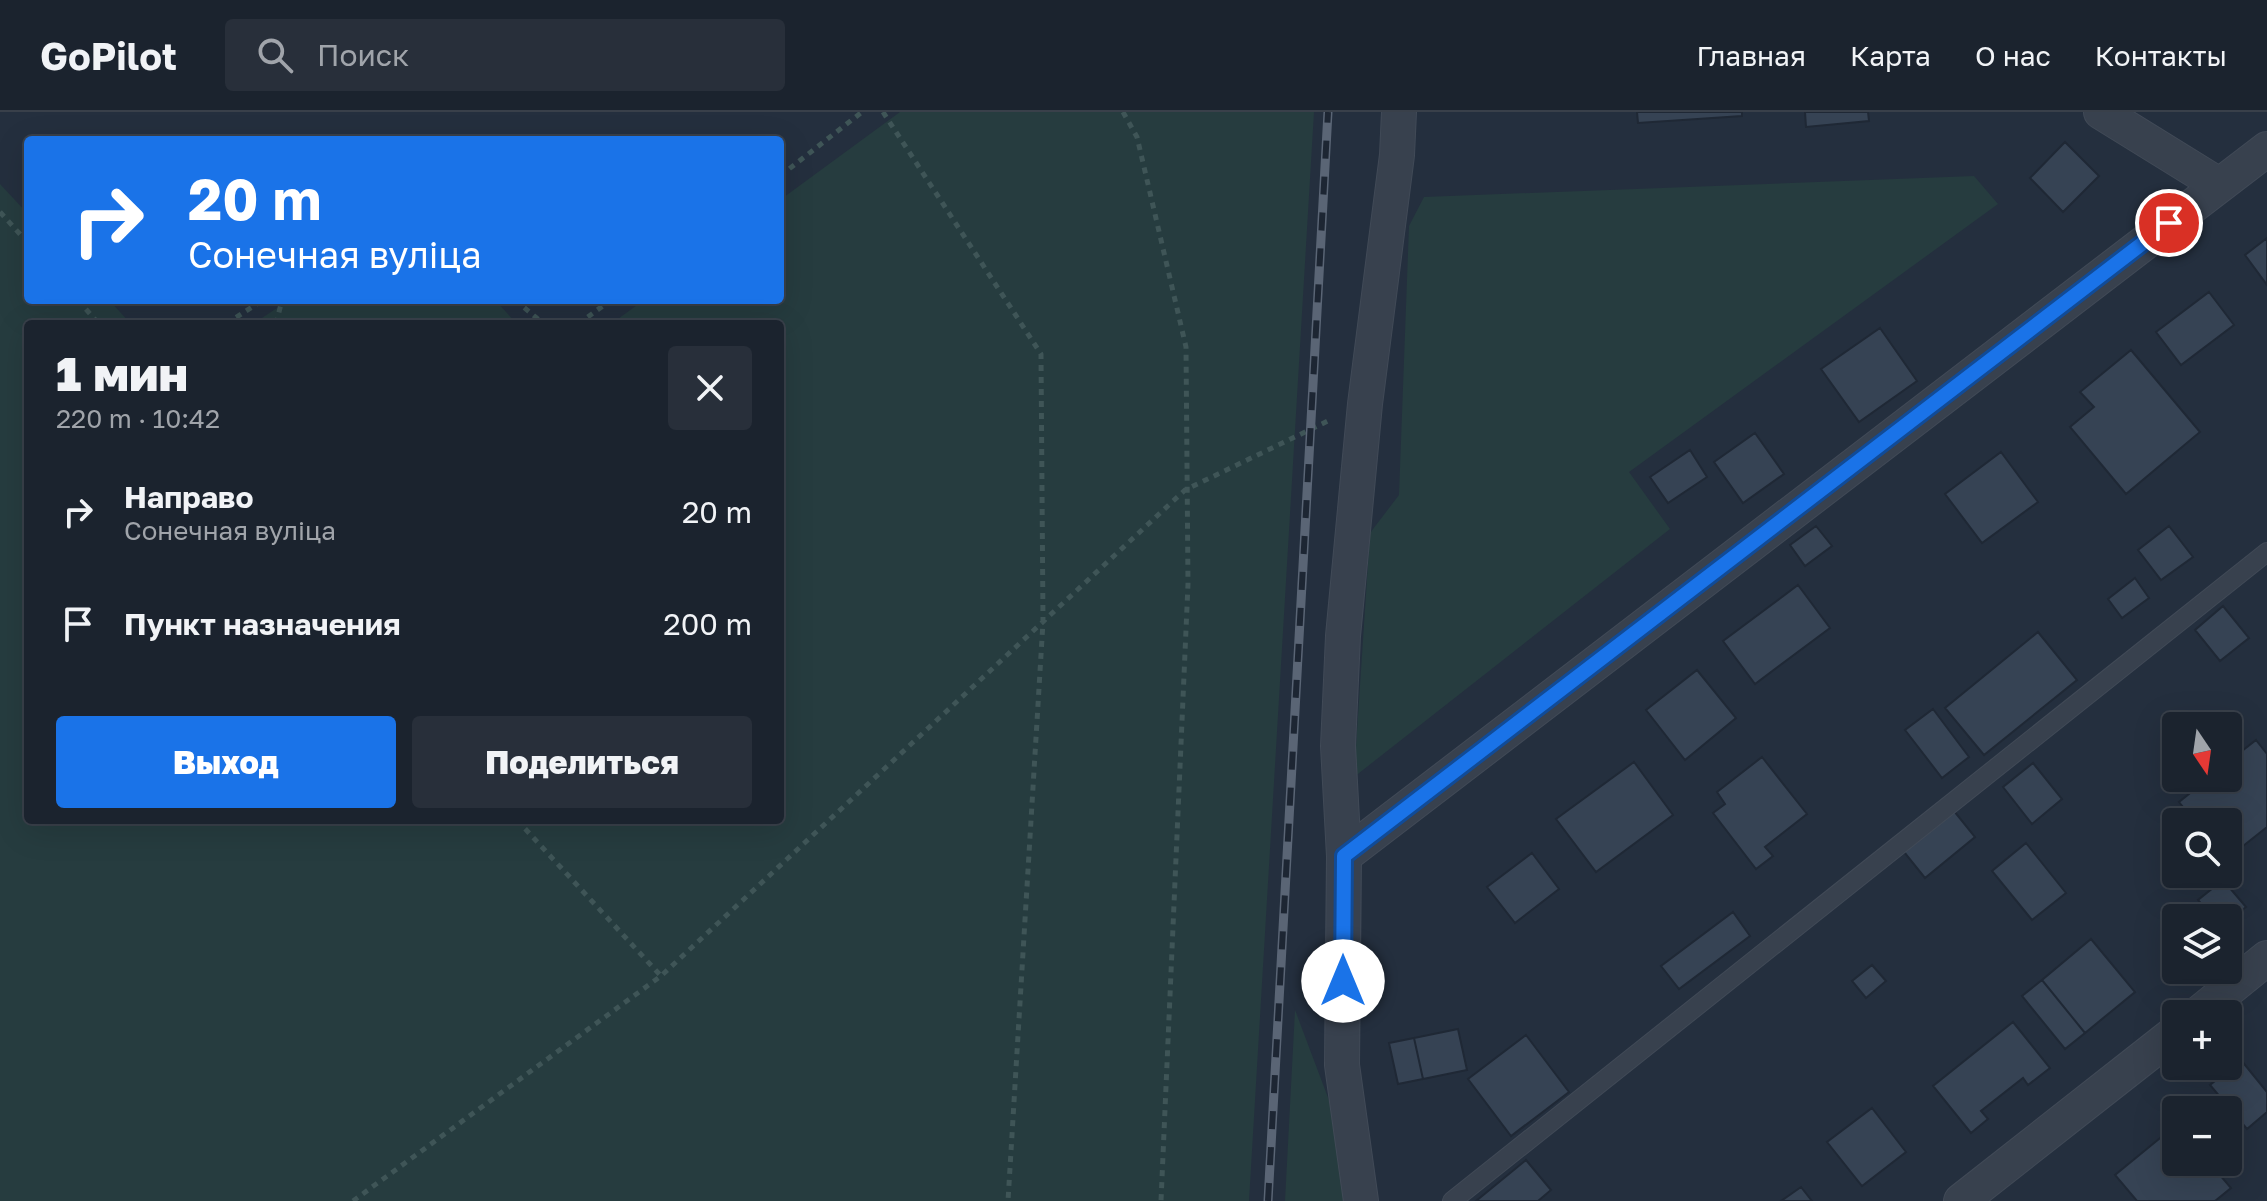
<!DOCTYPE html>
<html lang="ru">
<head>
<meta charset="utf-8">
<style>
  :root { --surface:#1b232e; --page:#282f3a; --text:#f1f3f6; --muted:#a0a4aa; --line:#39404a; --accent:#1a73e8 }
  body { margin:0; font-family:"Golos Text",sans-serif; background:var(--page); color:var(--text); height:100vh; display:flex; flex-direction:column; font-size:30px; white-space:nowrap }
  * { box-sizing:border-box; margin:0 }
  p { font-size:26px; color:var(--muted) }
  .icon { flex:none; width:44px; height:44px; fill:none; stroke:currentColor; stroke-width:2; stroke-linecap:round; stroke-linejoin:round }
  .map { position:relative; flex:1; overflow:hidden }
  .drawer { position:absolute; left:24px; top:208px; width:760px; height:504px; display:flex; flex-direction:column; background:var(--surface); border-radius:8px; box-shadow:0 8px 32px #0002,0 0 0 2px var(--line) }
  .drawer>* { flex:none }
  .hud { position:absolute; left:24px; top:24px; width:760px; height:168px; border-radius:8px; box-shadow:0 8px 32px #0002,0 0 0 2px var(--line); background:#1a73e8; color:#fff; overflow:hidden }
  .needle { width:52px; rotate:167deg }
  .fabs { position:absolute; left:2162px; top:600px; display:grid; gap:16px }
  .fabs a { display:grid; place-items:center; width:80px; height:80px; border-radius:8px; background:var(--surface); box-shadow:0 8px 32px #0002,0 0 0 2px var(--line); font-size:40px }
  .pin { position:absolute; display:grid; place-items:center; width:68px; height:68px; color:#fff; margin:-34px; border:4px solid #fff; border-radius:50%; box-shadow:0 2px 8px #0007 }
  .me { position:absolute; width:88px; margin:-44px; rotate:0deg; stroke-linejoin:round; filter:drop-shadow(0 0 6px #0008) }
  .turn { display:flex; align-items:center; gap:28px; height:168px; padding:0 32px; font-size:36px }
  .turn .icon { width:104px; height:104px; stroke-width:2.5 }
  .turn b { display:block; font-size:56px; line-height:68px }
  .round { display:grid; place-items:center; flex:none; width:84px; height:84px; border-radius:8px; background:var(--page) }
  .overview { display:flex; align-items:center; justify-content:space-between; height:136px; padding:0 32px }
  h1 { font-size:48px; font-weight:800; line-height:60px }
  .action { display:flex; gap:16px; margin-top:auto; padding:16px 32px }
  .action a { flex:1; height:92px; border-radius:8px; background:var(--accent); color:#fff; font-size:32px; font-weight:800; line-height:92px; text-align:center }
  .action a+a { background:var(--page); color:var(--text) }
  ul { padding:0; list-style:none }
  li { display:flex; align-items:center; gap:24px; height:112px; padding:0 32px }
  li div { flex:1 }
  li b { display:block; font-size:30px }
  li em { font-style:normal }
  header { display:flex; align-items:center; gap:48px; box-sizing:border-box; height:112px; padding:0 40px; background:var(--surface); border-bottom:2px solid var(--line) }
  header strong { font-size:38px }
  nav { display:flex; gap:44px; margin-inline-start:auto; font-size:28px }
  .search { width:560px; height:72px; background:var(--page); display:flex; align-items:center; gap:20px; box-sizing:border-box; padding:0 28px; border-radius:8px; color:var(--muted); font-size:30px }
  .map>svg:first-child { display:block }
</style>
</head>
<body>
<header>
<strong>GoPilot</strong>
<div class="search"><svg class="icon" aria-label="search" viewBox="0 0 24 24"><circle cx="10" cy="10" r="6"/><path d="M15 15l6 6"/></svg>Поиск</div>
<nav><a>Главная</a><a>Карта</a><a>О нас</a><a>Контакты</a></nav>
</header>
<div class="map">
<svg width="2267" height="1089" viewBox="0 0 2267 1089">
  <rect width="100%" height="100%" fill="#242f3e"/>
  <path fill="#263c3f" d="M900,0h414l-65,1089h-1249v-1017l28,30v86h81l22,24h-103v496h752v-496h-169l33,-24h136v-100z
    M1974,64l24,28 -369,268 41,57 -316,248 16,-244 29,-38 10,-269 15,-29z
    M289,188h206l22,24h-264z
    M1295,898l72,191h-82z"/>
  <path fill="#364354" stroke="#1f2835" stroke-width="2" d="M1637,0h105v4l-104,7z
    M1805,0h63l1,9 -63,6z
    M2065,30l34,34 -36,36 -33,-34z
    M2267,126v47l-22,-30z
    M2209,180l25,33 -53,40 -25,-33z
    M1880,216l37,53 -58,41 -38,-53z
    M2131,238l69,82 -74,62 -56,-67 24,-20 -14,-15z
    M1755,321l29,41 -41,29 -29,-41z
    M1690,338l17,27 -39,26 -18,-26z
    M2001,340l37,50 -56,41 -37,-49z
    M1816,414l16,20 -27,20 -15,-21z
    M2169,414l24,31 -32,23 -23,-30z
    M2135,466l14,20 -27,20 -14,-19z
    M1798,473l32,43 -75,56 -32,-43z
    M2223,494l26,32 -29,23 -25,-31z
    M2038,520l39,48 -93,75 -39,-47z
    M1697,558l39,48 -51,42 -39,-50z
    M1933,597l36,48 -27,21 -37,-48z
    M2256,628l11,14v73l-39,31v-36h-33l-16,-20 30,-24h19v-16z
    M1762,645l45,57 -42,33 8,9 -17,13 -43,-56 12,-9 -8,-12z
    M1634,650l39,53 -77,57 -40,-53z
    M2033,651l29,36 -30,25 -29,-37z
    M1950,694l25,31 -50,41 -25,-31z
    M2026,731l40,50 -34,27 -40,-49z
    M1532,741l27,36 -44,34 -28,-36z
    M2223,768l23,27 -18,15v-4h-15l-15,-18z
    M1733,800l17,24 -71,53 -18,-23z
    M2091,827l44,53 -50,41 -43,-53z
    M1872,853l14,16 -20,17 -14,-17z
    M2042,868l43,53 -20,16 -43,-53z
    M2013,910l37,46 -22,17 -5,-7 -42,33 7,8 -17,14 -38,-47z
    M1458,917l9,41 -44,9 -9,-41z
    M1526,923l43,57 -58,44 -43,-57z
    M1414,926l9,41 -25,5 -9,-41z
    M2241,948l26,32v20l-20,17 -37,-44z
    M1872,996l34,44 -44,34 -35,-44z
    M2176,1013v37h33l22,26 -16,13h-78l-22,-26z
    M1526,1048l25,30 -13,11h-62z
    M1801,1075l11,14h-31z"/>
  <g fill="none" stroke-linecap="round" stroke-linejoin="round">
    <g stroke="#414a57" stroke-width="20">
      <path id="service" d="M1452,1089l815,-649"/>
    </g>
    <g stroke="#414a57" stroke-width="36">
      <path id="minor" d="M2101,0l118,73
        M1344,744l923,-707
        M2198,902l69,-56
        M1361,1089l-19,-136 2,-209 -6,-110 5,-110 22,-232 32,-249 2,-43
        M1961,1089l215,-169"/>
    </g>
    <path stroke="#3f5557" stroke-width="5" stroke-dasharray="6 6" stroke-linecap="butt" d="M883,0l158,242 2,268 -35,579
      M1123,0l14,25 49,210 2,237 -27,617
      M780,64l82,-64
      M0,100l28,31
      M78,188l21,24
      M515,188l29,24
      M226,212l37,-24
      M276,212l6,-24
      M578,212l33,-24
      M517,708l144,156
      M353,1089l308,-225 524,-486 147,-71"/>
    <use href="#service" stroke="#38414e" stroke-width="18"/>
    <use href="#minor" stroke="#38414e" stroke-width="34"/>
    <g stroke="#5a6575" stroke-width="9">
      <path id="rail" d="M1268,1089l60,-1089"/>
    </g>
    <use href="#rail" stroke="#1d2633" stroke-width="6" stroke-dasharray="18" stroke-linecap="butt"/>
  </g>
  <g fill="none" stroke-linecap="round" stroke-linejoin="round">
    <g stroke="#114b97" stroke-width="20">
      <path id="route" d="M1343,869l1,-125 825,-633"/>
    </g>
    <use href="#route" stroke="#1a73e8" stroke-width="14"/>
  </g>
</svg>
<div class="fabs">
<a><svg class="needle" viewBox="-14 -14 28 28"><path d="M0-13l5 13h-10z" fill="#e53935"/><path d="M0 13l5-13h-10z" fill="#a0a4aa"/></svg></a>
<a><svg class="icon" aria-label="search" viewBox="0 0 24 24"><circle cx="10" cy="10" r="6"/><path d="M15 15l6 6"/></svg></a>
<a><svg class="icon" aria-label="layers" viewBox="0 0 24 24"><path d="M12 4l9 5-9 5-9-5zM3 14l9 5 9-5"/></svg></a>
<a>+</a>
<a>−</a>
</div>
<div class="pin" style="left:2169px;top:111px;background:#d93025"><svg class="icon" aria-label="arrive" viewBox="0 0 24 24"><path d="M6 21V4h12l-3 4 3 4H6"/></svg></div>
<svg class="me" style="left:1343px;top:869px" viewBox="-20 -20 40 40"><circle r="19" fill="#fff"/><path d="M0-13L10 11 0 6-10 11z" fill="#1a73e8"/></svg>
<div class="hud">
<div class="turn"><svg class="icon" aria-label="right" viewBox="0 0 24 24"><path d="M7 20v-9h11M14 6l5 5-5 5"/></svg><div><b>20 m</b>Сонечная вуліца</div></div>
</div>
<section class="drawer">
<div class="overview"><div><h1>1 мин</h1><p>220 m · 10:42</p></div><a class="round"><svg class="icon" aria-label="close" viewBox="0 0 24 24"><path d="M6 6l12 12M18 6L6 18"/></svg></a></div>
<ul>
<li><svg class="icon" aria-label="right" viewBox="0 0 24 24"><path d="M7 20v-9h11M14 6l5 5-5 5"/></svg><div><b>Направо</b><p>Сонечная вуліца</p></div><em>20 m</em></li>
<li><svg class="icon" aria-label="arrive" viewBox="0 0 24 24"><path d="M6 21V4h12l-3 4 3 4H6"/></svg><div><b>Пункт назначения</b></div><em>200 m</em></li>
</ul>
<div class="action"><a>Выход</a><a>Поделиться</a></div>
</section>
</div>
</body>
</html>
